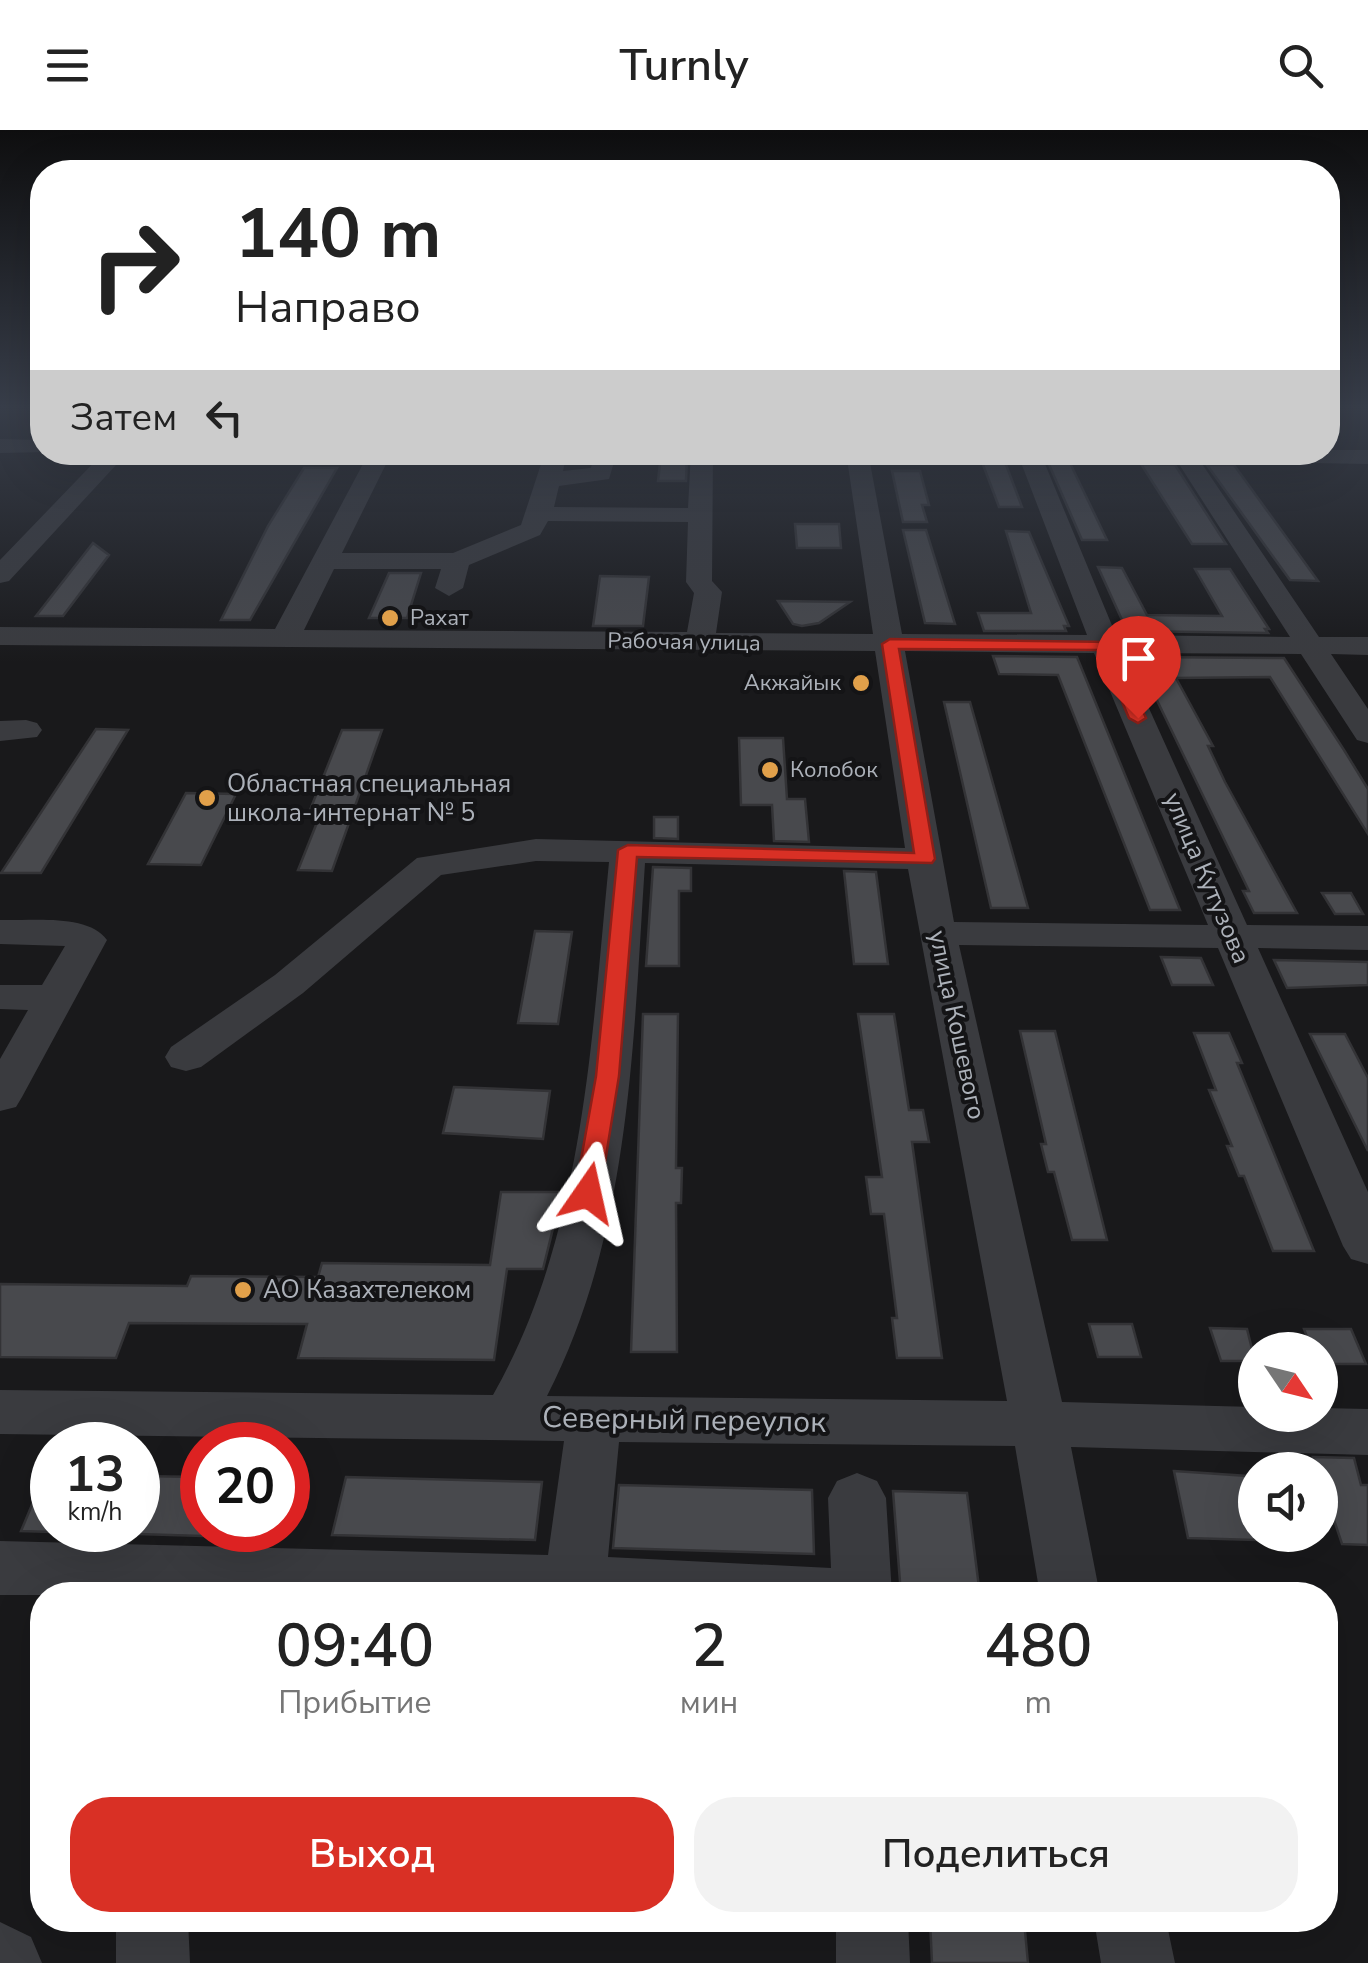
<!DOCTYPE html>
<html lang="ru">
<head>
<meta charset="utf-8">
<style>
  :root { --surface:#fff; --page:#f2f2f2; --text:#222; --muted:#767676; --accent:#d93025 }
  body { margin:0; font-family:"Nunito Sans",sans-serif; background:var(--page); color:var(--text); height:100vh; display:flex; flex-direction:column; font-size:38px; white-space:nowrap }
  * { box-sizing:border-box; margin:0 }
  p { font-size:32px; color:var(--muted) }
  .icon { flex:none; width:55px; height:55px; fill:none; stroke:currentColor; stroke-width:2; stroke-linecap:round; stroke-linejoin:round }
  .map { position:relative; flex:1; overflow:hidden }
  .sheet { position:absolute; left:30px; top:1452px; width:1308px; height:350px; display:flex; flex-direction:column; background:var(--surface); border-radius:40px; box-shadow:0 10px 40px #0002 }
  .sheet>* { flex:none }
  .banner { position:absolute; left:30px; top:30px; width:1310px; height:305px; border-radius:40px; box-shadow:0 10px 40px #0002; background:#fff; color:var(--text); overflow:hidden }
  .needle { width:65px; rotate:125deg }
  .tools { position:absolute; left:1238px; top:1202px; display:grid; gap:20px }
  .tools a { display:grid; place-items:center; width:100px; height:100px; border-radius:50%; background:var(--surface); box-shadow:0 10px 40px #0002; font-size:50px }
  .speed { position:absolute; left:30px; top:1292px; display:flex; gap:20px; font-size:50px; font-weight:700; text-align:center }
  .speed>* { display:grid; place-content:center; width:130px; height:130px; border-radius:50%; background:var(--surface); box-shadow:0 10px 40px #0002; line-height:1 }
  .speed small { font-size:25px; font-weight:400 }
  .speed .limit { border:15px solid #d22; background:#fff; color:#111 }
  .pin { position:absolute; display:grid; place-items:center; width:85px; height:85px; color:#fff; margin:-102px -42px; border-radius:50% 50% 50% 0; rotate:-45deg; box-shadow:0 0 10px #0007 }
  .pin .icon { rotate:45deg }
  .me { position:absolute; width:110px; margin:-55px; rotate:11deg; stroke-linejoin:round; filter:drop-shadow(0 0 8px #0008) }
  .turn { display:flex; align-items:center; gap:35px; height:210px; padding:0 40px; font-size:45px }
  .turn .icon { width:130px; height:130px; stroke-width:2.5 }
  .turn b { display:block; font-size:70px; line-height:85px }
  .then { display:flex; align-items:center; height:95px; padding:0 40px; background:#0003; gap:20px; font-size:38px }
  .eta { display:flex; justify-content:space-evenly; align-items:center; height:170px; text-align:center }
  .eta b { font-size:60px; font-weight:600; line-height:70px }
  .action { display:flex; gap:20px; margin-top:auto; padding:20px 40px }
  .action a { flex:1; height:115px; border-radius:40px; background:var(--accent); color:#fff; font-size:40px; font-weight:600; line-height:115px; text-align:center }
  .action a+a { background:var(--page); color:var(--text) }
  header { display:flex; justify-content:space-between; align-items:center; height:130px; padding:0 40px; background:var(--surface); font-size:45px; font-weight:600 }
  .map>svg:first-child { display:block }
</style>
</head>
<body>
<header><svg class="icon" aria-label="menu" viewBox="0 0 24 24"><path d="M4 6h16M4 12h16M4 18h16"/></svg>Turnly<svg class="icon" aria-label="search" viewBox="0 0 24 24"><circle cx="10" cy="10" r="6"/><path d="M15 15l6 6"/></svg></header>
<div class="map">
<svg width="1368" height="1833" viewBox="0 0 1368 1833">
  <rect width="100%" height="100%" fill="#19191b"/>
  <path fill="#48494d" stroke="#333336" stroke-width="2.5" d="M1052,322l18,11 37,77h-25l-38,-87z
    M661,325h26l-1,26h-28z
    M982,332h23l17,45h-23z
    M1141,334l34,1 51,79h-34z
    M1207,335h27l84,116 -28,-1z
    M304,338h33l-87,152h-29l47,-94z
    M892,341h28l9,34h-7l5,17h-24z
    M795,394h44l2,24h-44z
    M903,400h23l29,94 -30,-1z
    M1006,401l23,1 40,94h-5l2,5h-82l-6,-18h53z
    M93,413l16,12 -46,61h-27z
    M1098,437l24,1 25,47 75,1 -27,-47h35l39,60h-4l3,4 -141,-2z
    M389,443h32l-14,45h-38z
    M600,446l49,1 -6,49h-50z
    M778,471l72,1 -31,21 -17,3 -9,-2z
    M993,526l84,1 103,253h-30l-92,-235 -59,-1z
    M1140,527l144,1 60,92 24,39v45l-98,-157 -94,1 37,68h-5l17,36 72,131h-43l-11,-22h6l-110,-228h4z
    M944,572h26l58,206h-37z
    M96,599l32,1 -87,143h-40z
    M342,600h40l-50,141 -34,-1 22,-55h-12z
    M739,608h44l4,61h18l4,43 -35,-1 -2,-36h-31z
    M186,663l50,1 -35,71 -53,-1z
    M654,687h24v22l-24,-1z
    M653,737l38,1v23h-12v75h-33z
    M844,741l32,1 12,92h-34z
    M1322,763h29l12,21h-28z
    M535,801l37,1 -14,92 -40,-1z
    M1161,827l40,1 12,27h-41z
    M1274,830l94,2v23l-81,3z
    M643,884h35l-2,154h6l-1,35h-5l1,149h-46z
    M858,884h36l15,96h14l6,32h-17l30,216h-45l-5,-40h5l-13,-104h-13l-5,-37h16z
    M1020,901h35l52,209h-35l-18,-68h-6l-7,-28h5z
    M1194,903h35l13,30h-5l77,188h-41l-29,-75h-5l-12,-30h5l-23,-56h7z
    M1310,904h35l23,44v73z
    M454,957l96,4 -7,48 -100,-6z
    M501,1062h61l-19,77h-36l-13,91 -196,-2 9,-34 -178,-1 -13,35 -116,-1v-73l187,2 4,-10 127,1 4,-14 168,2z
    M1089,1194h43l9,33h-43z
    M1210,1198l37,1 8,32h-34z
    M1304,1199h47l15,35h-46v-14h-8z
    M52,1327v75l-31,-1z
    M1313,1327l41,1 7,27h7v60l-26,-1z
    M1174,1341l74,5 7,64 -67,-2z
    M138,1346l64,1v59l-64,-2z
    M346,1347l196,5 -7,58 -203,-5z
    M619,1355l193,5 2,64 -201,-6z
    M893,1361l74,2 13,102h-79z
    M930,1790h94l4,43h-96z"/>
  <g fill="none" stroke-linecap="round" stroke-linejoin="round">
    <path fill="#3a3b3f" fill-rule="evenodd" d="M0,309l42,1v12h5l-47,1z
      M1328,320h40v14l-168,-3 119,176h49v18l-37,-1 37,55v34l-11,-3 -56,-86 -177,-1 123,272 121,1v24l-110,-2 110,244v72l-17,-5 -8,-13 -125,-298 -259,-3 103,457 193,5v8h65v-7l48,1v46l-297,-8 29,148h-60l-25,-149 -396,-4 -11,115 223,11 -3,-70 9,-17 20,-8 20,8 9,17 6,97h-892v-54l548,14 16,-114 -564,-7v-44l493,5c91,-160 98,-353 116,-533l-73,-1 -95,14 -138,118 -102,74 -15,4 -15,-4 -6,-10 6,-10 104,-72 142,-117 119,-19 369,9 -30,-197 -875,-6v-18l275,2 88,-165 -162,-5 -11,-7h202l-50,101h111l68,-28 24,-73h22l-4,19 28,-3 4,-16h22l-8,27 -50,7 -5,21 134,1 3,-56h22l-1,129 10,11 -6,41 157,1 -27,-182h22l34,182 185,1 -70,-183h23l76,183 174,2 -113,-176 -110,-2 -11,-7zM548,391l140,1 -2,60 8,11 -7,39 -383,-2 30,-61h107l-6,19 14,8 14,-8 6,-23 71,-30zM905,521l189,2 114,272 -254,-3zM645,733l263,6 99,532 -460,-5c84,-164 86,-353 98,-533z
      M104,322h24l-119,129 -9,2v-23z
      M26,590l11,3 5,7 -5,7 -37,4v-20z
      M0,790c29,1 89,-7 107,20l-85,157 -6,10 -16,4v-52l28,-49 -28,-1v-24h42l23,-39 -65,-2z
      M116,1790h72l2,43h-74z
      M836,1790h72l2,43h-74z
      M1094,1790h72l9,43h-74z
      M0,1792l31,15 11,26h-42z"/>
  </g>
  <linearGradient id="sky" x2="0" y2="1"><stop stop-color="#0e0e0f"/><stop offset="0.52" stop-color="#383e4a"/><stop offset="1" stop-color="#383e4a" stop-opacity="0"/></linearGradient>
  <rect width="1368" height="533" fill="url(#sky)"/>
  <path fill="#d93025" stroke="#8d1f18" stroke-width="2.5" d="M890,509l222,3 34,76 -8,5 -9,-5 -29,-68 -201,-1 36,210 -3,4 -295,-6 -18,219 -19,117 -4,6h-17l-4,-6 21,-117 22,-226 10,-5 286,8 -32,-209z"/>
  <g fill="#e1a04a" stroke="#141416" stroke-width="4">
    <circle cx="390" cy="488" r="10"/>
    <circle cx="861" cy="553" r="10"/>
    <circle cx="770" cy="640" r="10"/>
    <circle cx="207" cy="668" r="10"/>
    <circle cx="243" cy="1160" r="10"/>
  </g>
  <g text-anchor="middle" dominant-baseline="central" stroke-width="8" stroke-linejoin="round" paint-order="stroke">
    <g font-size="22" fill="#acb1b9" stroke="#141416" text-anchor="start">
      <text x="410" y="488">Рахат</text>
      <text x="841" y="553" text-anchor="end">Акжайык</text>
      <text x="790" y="640">Колобок</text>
    </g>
    <g font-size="22" fill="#acb1b9" stroke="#141416">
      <text transform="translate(684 512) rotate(1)">Рабочая улица</text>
    </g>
    <g font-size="25" fill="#acb1b9" stroke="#141416" text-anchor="start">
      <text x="227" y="654">Областная специальная<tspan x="227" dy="29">школа-интернат № 5</tspan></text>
      <text x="263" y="1160">АО Казахтелеком</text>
    </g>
    <g font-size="25" fill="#acb1b9" stroke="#141416">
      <text transform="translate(1207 748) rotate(67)">улица Кутузова</text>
      <text transform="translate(957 895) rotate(78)">улица Кошевого</text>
    </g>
    <g font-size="30" fill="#acb1b9" stroke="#141416">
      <text transform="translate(684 1290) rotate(1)">Северный переулок</text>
    </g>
  </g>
</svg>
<div class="tools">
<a><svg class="needle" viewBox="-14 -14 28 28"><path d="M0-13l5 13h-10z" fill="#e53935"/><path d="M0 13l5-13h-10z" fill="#767676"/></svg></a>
<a><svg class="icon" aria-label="sound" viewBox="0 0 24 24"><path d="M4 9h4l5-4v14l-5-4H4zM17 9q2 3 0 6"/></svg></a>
</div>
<div class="speed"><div>13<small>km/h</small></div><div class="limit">20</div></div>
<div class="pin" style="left:1138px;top:588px;background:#d93025"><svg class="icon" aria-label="arrive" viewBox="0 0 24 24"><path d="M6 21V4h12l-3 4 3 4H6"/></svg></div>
<svg class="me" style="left:588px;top:1063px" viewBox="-20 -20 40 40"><path d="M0-17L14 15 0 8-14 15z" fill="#d93025" stroke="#fff" stroke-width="4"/></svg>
<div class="banner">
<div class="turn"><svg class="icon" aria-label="right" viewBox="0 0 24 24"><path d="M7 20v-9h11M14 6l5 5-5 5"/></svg><div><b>140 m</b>Направо</div></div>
<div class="then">Затем<svg class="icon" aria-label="left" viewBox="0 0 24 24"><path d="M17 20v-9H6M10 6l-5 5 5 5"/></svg></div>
</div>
<section class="sheet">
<div class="eta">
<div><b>09:40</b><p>Прибытие</p></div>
<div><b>2</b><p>мин</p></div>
<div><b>480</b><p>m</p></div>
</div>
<div class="action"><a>Выход</a><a>Поделиться</a></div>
</section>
</div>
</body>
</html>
